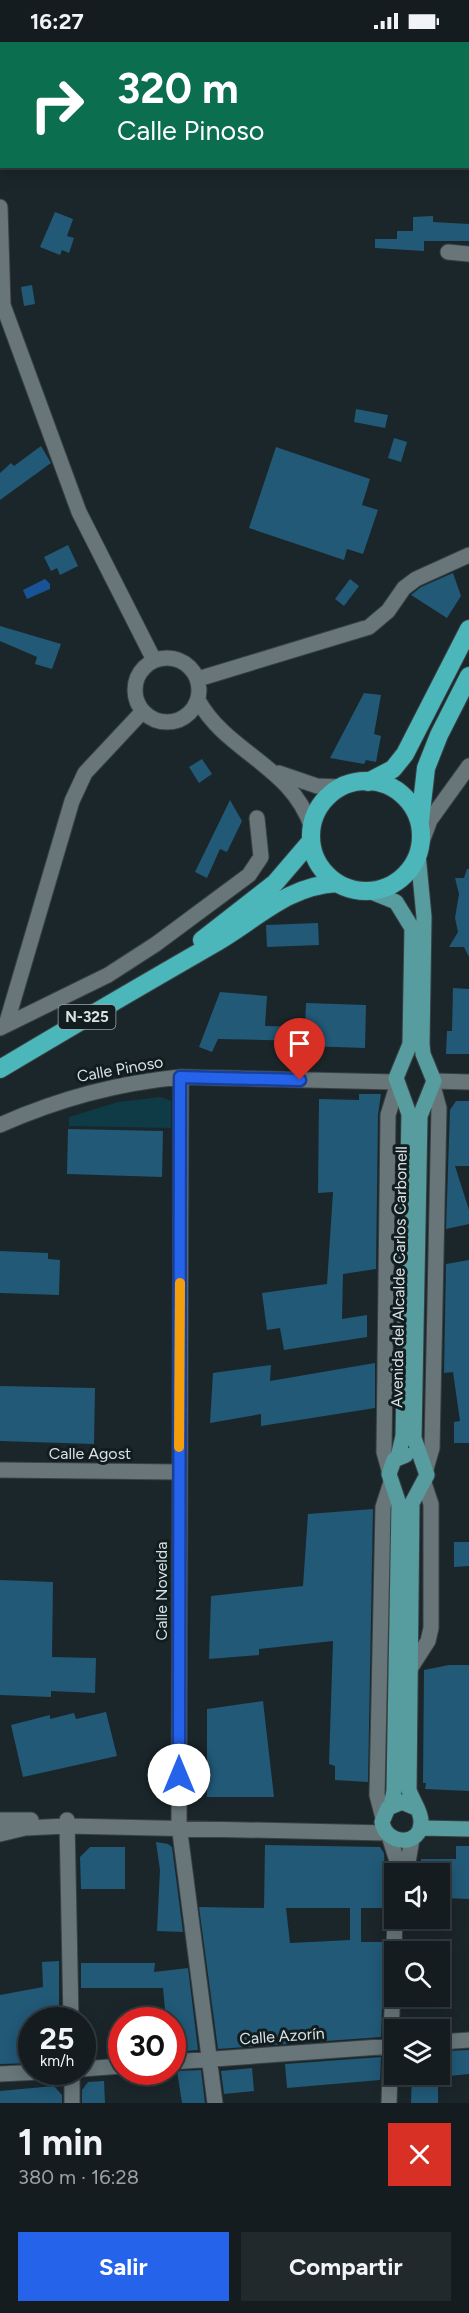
<!DOCTYPE html>
<html lang="es">
<head>
<meta charset="utf-8">
<style>
  :root { --surface:#141c20; --page:#21292d; --text:#f1f3f6; --muted:#9da1a5; --line:#333a3e; --accent:#2563eb }
  body { margin:0; font-family:Figtree,sans-serif; background:var(--page); color:var(--text); height:100vh; display:flex; flex-direction:column; font-size:22px; white-space:nowrap }
  * { box-sizing:border-box; margin:0 }
  p { font-size:20px; color:var(--muted) }
  .icon { flex:none; width:33px; height:33px; fill:none; stroke:currentColor; stroke-width:2; stroke-linecap:round; stroke-linejoin:round }
  .map { position:relative; height:2061px; overflow:hidden }
  .panel { display:flex; flex-direction:column; background:var(--surface); flex:1 }
  .panel>* { flex:none }
  .banner { position:absolute; left:0px; top:0px; width:470px; height:126px; box-shadow:0 3px 15px #0003,0 0 0 2px var(--line); background:#0b6e4f; color:#fff; overflow:hidden }
  .buttons { position:absolute; left:384px; top:1821px; display:grid; gap:12px }
  .buttons a { display:grid; place-items:center; width:66px; height:66px; border-radius:0px; background:var(--surface); box-shadow:0 3px 15px #0003,0 0 0 2px var(--line); font-size:30px }
  .speed { position:absolute; left:18px; top:1965px; display:flex; gap:12px; font-size:30px; font-weight:700; text-align:center }
  .speed>* { display:grid; place-content:center; width:78px; height:78px; border-radius:50%; background:var(--surface); box-shadow:0 3px 15px #0003,0 0 0 2px var(--line); line-height:1 }
  .speed small { font-size:15px; font-weight:400 }
  .speed .limit { border:9px solid #d22; background:#fff; color:#111 }
  .pin { position:absolute; display:grid; place-items:center; width:51px; height:51px; color:#fff; margin:-62px -26px; border-radius:50% 50% 50% 0; rotate:-45deg; box-shadow:0 0 6px #0007 }
  .pin .icon { rotate:45deg }
  .me { position:absolute; width:66px; margin:-33px; rotate:0deg; stroke-linejoin:round; filter:drop-shadow(0 0 4px #0008) }
  .turn { display:flex; align-items:center; gap:21px; height:126px; padding:0 18px; font-size:27px }
  .turn .icon { width:78px; height:78px; stroke-width:2.5 }
  .turn b { display:block; font-size:42px; line-height:51px }
  .round { display:grid; place-items:center; flex:none; width:63px; height:63px; border-radius:0px; background:var(--page) }
  .overview { display:flex; align-items:center; justify-content:space-between; height:102px; padding:0 18px }
  h1 { font-size:36px; font-weight:700; line-height:45px }
  .cta { display:flex; gap:12px; margin-top:auto; padding:12px 18px }
  .cta a { flex:1; height:69px; border-radius:0px; background:var(--accent); color:#fff; font-size:24px; font-weight:700; line-height:69px; text-align:center }
  .cta a+a { background:var(--page); color:var(--text) }
  .status { display:flex; justify-content:space-between; align-items:center; height:42px; padding:0 30px; background:var(--surface); direction:ltr }
  .status svg { height:16px; fill:currentColor }
  .map>svg:first-child { display:block }
</style>
</head>
<body>
<div class="status"><b>16:27</b><svg viewBox="0 0 49 12"><path d="M0 12V9h3v3zM5 12V6h3v6zM10 12V3h3v9zM15 12V0h3v12zM26 1h20v11H26zM47 4h2v5h-2z"/></svg></div>
<div class="map">
<svg width="469" height="2061" viewBox="0 0 469 2061">
  <rect width="100%" height="100%" fill="#1b262a"/>
  <path fill="#0e3b46" d="M161,1055l10,4v27l-102,-2v-9l49,-15z"/>
  <path fill="#185397" d="M45,537l5,5v5l-23,10 -4,-9z"/>
  <path fill="#215977" fill-rule="evenodd" d="M55,170l18,7 -6,17 7,2 -5,15 -7,-3 -2,5 -20,-8z
    M433,174v6l36,2v17h-45v10l-49,-3v-9h22v-8h16v-14z
    M32,243l3,19 -11,2 -3,-19z
    M356,367l32,6 -3,13 -31,-6z
    M394,396l13,4 -6,20 -13,-4z
    M41,404l10,17 -51,37v-27l11,-10 3,3z
    M276,405l94,32 -8,26 16,5 -15,44 -16,-5 -3,11 -95,-32z
    M68,503l10,21 -18,9 -3,-7 -6,3 -7,-14z
    M453,531l8,23 -14,22 -36,-23 10,-8z
    M350,537l9,7 -15,20 -9,-7z
    M0,584l61,18 -9,25 -17,-5 2,-7 -37,-16z
    M364,651l17,2 -7,39 7,2 -5,26 -10,-2 -2,4 -34,-6z
    M202,717l10,15 -13,9 -10,-16z
    M230,758l12,21 -15,31 -7,-3 -13,29 -12,-6z
    M467,827h2v88l-5,-10h-15l9,-15 -3,-14 4,-24 -4,-16h9z
    M318,881l1,22 -52,2 -1,-22z
    M453,946l16,1v65h-23l1,-23h5z
    M220,950l47,4 -2,30 40,1 1,-24 60,2 -1,43 -60,-2v-5l-87,-2 -6,13 -13,-5z
    M359,1052h22l-3,21 -2,154 -33,5 -1,45 25,-4v22l-83,13 -4,-22 -13,2 -5,-37 65,-9 6,-92 -15,1 1,-94 40,1z
    M456,1059h13v65h-14l14,44v14l-23,5 4,-119z
    M68,1087l95,2 -1,46 -95,-3z
    M0,1209l48,2v6l12,1 -1,35 -59,-2z
    M469,1218v183h-15v-21l6,-1 -7,-49 -9,1 2,-109z
    M375,1321v45l-114,18v-12l-51,9 3,-50 58,-8 -1,16z
    M0,1344l95,2 -1,56 -94,-3z
    M373,1467l-5,273 -33,-2v-14l-6,-2 4,-123 -74,8v6l-50,4 2,-63 92,-10 5,-72z
    M454,1500h15v24l-15,1z
    M0,1538l53,2 -1,75 44,1 -1,35 -44,-2v6l-51,-2z
    M449,1623h20v126l-44,-2 1,-6h-3l1,-113z
    M263,1659l11,96h-67v-88z
    M106,1670l11,44 -94,21 -12,-52 39,-10v4l24,-6 2,6z
    M156,1800l12,2 4,3 11,85 -26,-1 3,-61z
    M265,1803l115,2 4,6 2,55h-25v34h23l-3,95 -163,12 -19,-142 65,1zM286,1866h64v32l-60,3z
    M456,1804h13v53l-29,-1v-24h-20l1,-15h35z
    M90,1805h35v42h-44l-1,-32z
    M59,1919v59h-27v43l-32,1v-69l43,-8 -1,-25z
    M81,1921h74l-1,9 34,-4 10,82 -26,2v-32h-6l-3,-32h-82z
    M469,2008v24l-21,2 -2,-25z
    M381,2015l-1,23 -93,8 -2,-24z
    M252,2026l2,23 -30,3 -3,-23z
    M201,2028l4,33h-23l-5,-32z
    M412,2032h26v29h-27z
    M104,2039l1,22h-23v-13l6,-8z
    M54,2044l8,9v8h-62v-12z"/>
  <g fill="none" stroke-linecap="round" stroke-linejoin="round">
    <g stroke="#384144" stroke-width="17">
      <path id="minor" d="M0,165l3,98 76,207 75,148
        M448,210l21,2
        M135 648a32 32 0 1 1 64 0a32 32 0 1 1-64 0Z
        M198,637l171,-52 19,-16 16,-23 12,-9 53,-24
        M198,658c29,53 93,65 114,128
        M279,731l38,13 23,1
        M421,802l9,-24 39,-54
        M6,983l66,-224 13,-28 58,-62
        M0,986l108,-53 48,-31 93,-69 12,-18 -4,-39
        M181,1035l-2,748 36,278
        M434,1039l35,1
        M0,1083c58,-26 117,-42 181,-48l215,5
        M426,1427l6,-21 7,-340 -6,-22
        M0,1428l179,2
        M389,1428l-5,-18 4,-337 9,-29
        M410,1627l18,-28 3,-13v-124l-7,-21
        M383,1776l-6,-23 6,-288 8,-25
        M0,1778h31
        M67,1778l4,200
        M0,1792l25,-6 42,-2 319,7
        M389,1794l8,25 -1,13
        M406,1832l6,-35
        M440,2000l29,-2
        M172,2020l222,-16
        M82,2027l40,-3
        M0,2032l41,-2
        M72,2061v-31
        M389,2061l6,-185"/>
    </g>
    <g stroke="#384144" stroke-width="17">
      <path id="major" d="M369,849l27,11 16,26 -2,116 -14,34 13,36 -6,322 -5,21
        M391,1764l3,-15 5,-287 -10,-30 5,-14 12,-5
        M416,1766l-14,-6 -14,6 -6,14c4,24 40,25 39,-1 0,-10 -9,-21 -12,-31l3,-287 15,-28 -13,-37 6,-322 14,-35 -11,-27 -1,-10 2,-127 -6,-63
        M421,1786l48,1"/>
    </g>
    <g stroke="#384144" stroke-width="20">
      <path id="highway" d="M311 794a55 55 0 1 1 110 0a55 55 0 1 1-110 0Z
        M368,740l25,-13 12,-15 64,-125
        M420,779l6,-53 13,-33 30,-59
        M202,898l73,-57 36,-42
        M0,1027c72,-43 144,-85 217,-127 41,-24 70,-56 120,-59"/>
    </g>
    <use href="#minor" stroke="#687679" stroke-width="15"/>
    <use href="#major" stroke="#579da0" stroke-width="15"/>
    <use href="#highway" stroke="#4cb7ba" stroke-width="18"/>
  </g>
  <g fill="none" stroke-linecap="round" stroke-linejoin="round">
    <g stroke="#184099" stroke-width="15">
      <path id="route" d="M179,1733l1,-698 120,3"/>
    </g>
    <use href="#route" stroke="#2563eb" stroke-width="10"/>
    <path stroke="#f59e0b" stroke-width="10" d="M179,1405l1,-164"/>
  </g>
  <g text-anchor="middle" dominant-baseline="central" stroke-width="6" stroke-linejoin="round" paint-order="stroke">
    <rect fill="#121d20" stroke="#9da6a8" stroke-width="1.5" x="58.5" y="963" width="57" height="24" rx="4.5"/>
    <g font-size="15" font-weight="bold" fill="#d9e1e3">
      <text x="87" y="975">N-325</text>
    </g>
    <g font-size="16" fill="#d9e1e3" stroke="#121d20">
      <text transform="translate(120 1027) rotate(-10)">Calle Pinoso</text>
      <text transform="translate(399 1235) rotate(-89)">Avenida del Alcalde Carlos Carbonell</text>
      <text x="90" y="1411">Calle Agost</text>
      <text transform="translate(161 1549) rotate(-90)">Calle Novelda</text>
      <text transform="translate(282 1994) rotate(-4)">Calle Azorín</text>
    </g>
  </g>
</svg>
<div class="buttons">
<a><svg class="icon" aria-label="sound" viewBox="0 0 24 24"><path d="M4 9h4l5-4v14l-5-4H4zM17 9q2 3 0 6"/></svg></a>
<a><svg class="icon" aria-label="search" viewBox="0 0 24 24"><circle cx="10" cy="10" r="6"/><path d="M15 15l6 6"/></svg></a>
<a><svg class="icon" aria-label="layers" viewBox="0 0 24 24"><path d="M12 4l9 5-9 5-9-5zM3 14l9 5 9-5"/></svg></a>
</div>
<div class="speed"><div>25<small>km/h</small></div><div class="limit">30</div></div>
<div class="pin" style="left:300px;top:1038px;background:#d93025"><svg class="icon" aria-label="arrive" viewBox="0 0 24 24"><path d="M6 21V4h12l-3 4 3 4H6"/></svg></div>
<svg class="me" style="left:179px;top:1733px" viewBox="-20 -20 40 40"><circle r="19" fill="#fff"/><path d="M0-13L10 11 0 6-10 11z" fill="#2563eb"/></svg>
<div class="banner">
<div class="turn"><svg class="icon" aria-label="right" viewBox="0 0 24 24"><path d="M7 20v-9h11M14 6l5 5-5 5"/></svg><div><b>320 m</b>Calle Pinoso</div></div>
</div>
</div>
<section class="panel">
<div class="overview"><div><h1>1 min</h1><p>380 m · 16:28</p></div><a class="round" style="background:#d93025;color:#fff"><svg class="icon" aria-label="close" viewBox="0 0 24 24"><path d="M6 6l12 12M18 6L6 18"/></svg></a></div>
<div class="cta"><a>Salir</a><a>Compartir</a></div>
</section>
</body>
</html>
